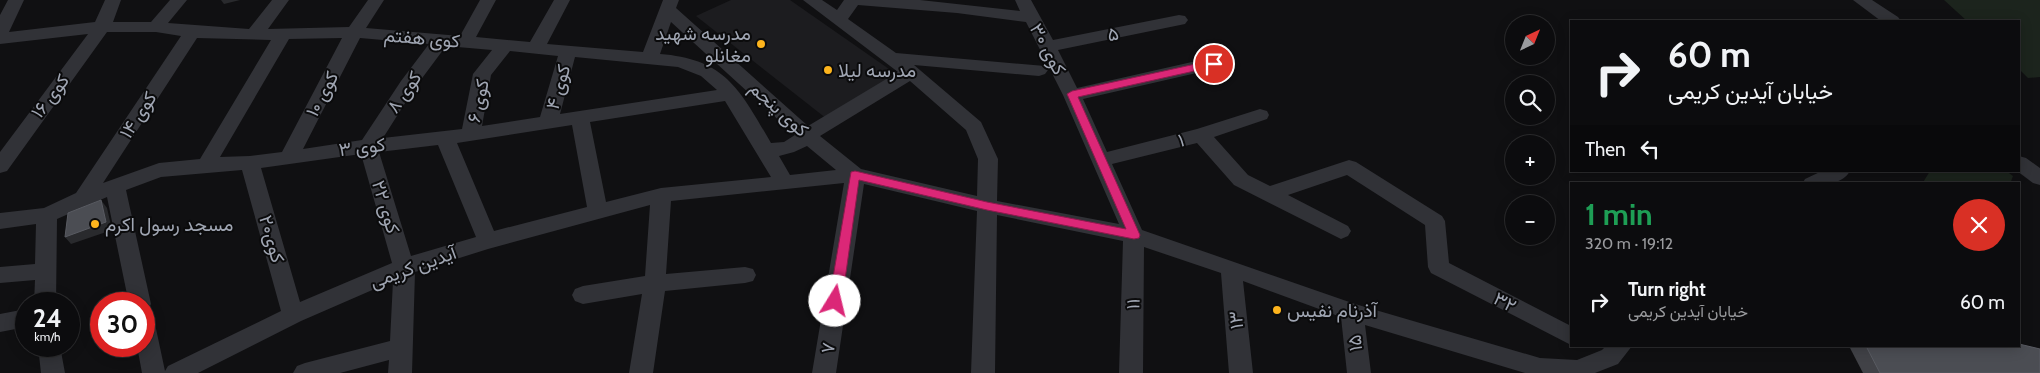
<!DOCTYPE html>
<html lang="en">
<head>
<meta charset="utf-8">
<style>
  :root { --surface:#0c0c0e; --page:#151517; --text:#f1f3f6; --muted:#9a9b9e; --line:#2c2c2e }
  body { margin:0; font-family:Cabin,Vazirmatn,sans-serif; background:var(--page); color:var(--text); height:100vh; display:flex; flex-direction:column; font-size:19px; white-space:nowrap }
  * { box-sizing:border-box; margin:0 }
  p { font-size:16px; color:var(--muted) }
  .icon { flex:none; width:28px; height:28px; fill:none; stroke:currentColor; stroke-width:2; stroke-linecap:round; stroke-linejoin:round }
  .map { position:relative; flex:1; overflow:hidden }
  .sheet { position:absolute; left:1570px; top:182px; width:450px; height:165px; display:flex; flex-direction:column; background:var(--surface); border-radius:0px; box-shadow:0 2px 12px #0003,0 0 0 1px var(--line) }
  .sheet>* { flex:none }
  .banner { position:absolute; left:1570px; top:20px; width:450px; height:152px; border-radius:0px; box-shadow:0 2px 12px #0003,0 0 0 1px var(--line); background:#0c0c0e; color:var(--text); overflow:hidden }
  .needle { width:32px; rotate:43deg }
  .fabs { position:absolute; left:1505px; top:15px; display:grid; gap:10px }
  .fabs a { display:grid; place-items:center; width:50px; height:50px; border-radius:50%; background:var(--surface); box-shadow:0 2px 12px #0003,0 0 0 1px var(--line); font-size:25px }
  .speed { position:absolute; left:15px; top:292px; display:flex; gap:10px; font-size:25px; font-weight:700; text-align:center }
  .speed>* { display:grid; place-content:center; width:65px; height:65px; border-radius:50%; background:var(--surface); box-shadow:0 2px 12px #0003,0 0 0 1px var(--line); line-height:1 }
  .speed small { font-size:12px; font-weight:400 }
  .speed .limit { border:8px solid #d22; background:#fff; color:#111 }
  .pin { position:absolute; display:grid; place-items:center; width:42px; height:42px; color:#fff; margin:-21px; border:2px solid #fff; border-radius:50%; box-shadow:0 1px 5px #0007 }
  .me { position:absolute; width:55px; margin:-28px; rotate:9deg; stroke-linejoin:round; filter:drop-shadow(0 0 4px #0008) }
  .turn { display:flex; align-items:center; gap:18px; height:105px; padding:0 15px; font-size:22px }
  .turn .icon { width:65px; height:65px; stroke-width:2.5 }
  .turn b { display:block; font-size:35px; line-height:42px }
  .then { display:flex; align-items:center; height:48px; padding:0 15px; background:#0003; gap:10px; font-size:19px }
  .round { display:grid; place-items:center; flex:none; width:52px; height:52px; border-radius:26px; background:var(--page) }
  .summary { display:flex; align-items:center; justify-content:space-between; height:85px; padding:0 15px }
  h1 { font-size:30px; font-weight:700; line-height:38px; color:#1e9e55 }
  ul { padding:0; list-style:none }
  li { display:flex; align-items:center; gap:15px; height:70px; padding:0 15px }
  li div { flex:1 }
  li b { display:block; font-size:19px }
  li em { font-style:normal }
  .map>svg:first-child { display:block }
</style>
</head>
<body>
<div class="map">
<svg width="2040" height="373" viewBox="0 0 2040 373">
  <rect width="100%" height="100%" fill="#101012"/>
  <path fill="#1c1c1f" d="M731,0h59l109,76 -72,43 -131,-103z"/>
  <path fill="#1c241d" d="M1944,0h96v77l-12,1 -9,-9v-48h-52z
    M1930,171h76l7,5 -3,8h-88z"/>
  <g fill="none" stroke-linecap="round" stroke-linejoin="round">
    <path fill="#313237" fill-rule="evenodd" d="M8,0h16l-15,32 86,-10 10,-22h16l-8,22h38l19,-22h17l-19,23 81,6 23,-29h17l-21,29 81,-2 19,-27h16l-18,28 94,8 20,-36h16l-20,37 54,5 24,-42h16l-23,44 96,8 20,-52h16l-3,8 132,118 90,-54 -95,-72h19l15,10 7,-10h76l100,11 -5,-11h16l22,40 126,-25 6,1 3,4 -3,4 -127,26 19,38 137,-31 6,2 3,4 -3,4 -6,2 -131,30 24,53 90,-23 63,-20 7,2 2,4 -2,4 -53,18 34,38 22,11 79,-26 7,2 86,54 3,5 4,42 122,63v19l-140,-72 -3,-6 -3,-42 -78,-50 -59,20 60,31 3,5 -3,5 -7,3 -107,-54 -37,-42 -85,21 30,66 213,74 185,54 37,2 25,-10 4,-4h26l-14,18 -23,9h-70l-160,-48 6,48h-24l-6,-56 -98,-36 10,92h-24l-8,-100 -77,-26 -1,126h-24l4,-132 -126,-26 -2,158h-24l6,-162 -113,-27 -28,189h-24l32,-190 -173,18 -5,73 79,-7 8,2 3,6 -3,6 -8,2 -80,8 -12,82h-24l13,-79 -59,10 -8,-3 -3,-6 3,-6 8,-3 62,-10 5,-71 -162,44 -73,23 -3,101h-24l1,-13 -49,13h-47l4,-7 8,-3 85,-22 3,-60 -92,40 -103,52h-56l-5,-27h7v-31l8,3 3,6 10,47 3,-5 113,-55 -39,-141 -81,7 -35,13 25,114 -3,6 -4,1v-7h-15l-22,-107 -50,22 -1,85h-22l1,-24 -35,3v-16l35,-3 1,-40 -36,5v-16l44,-5 32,-15 105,-157 -25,-4h-49l-100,139 -7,2v-21l88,-118 -88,10v-29zM858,5l99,8 69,9 37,73 56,129 -122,-23 1,-42 -17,-37 -67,-57 125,11 6,-2 3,-4 -3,-4 -149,-13 -48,-34zM671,22l124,113 -11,7 -13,1c-31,-53 -45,-84 -111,-89zM197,38l74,2 -71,119 -41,4 -56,20zM342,38l-60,114 -32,4 -30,1 69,-118zM360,38l69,6 -28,37 -39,59 -59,9zM446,46l46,4 -19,24 -11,55 -79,9 31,-49zM510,51l48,5 -18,61 -58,9 9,-51zM575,57l103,10 23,9 16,14 -157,24zM910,81l56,49 12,29 -1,37 -116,-27 -41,-33zM725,101l46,76 -110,11 -55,14 -16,-80zM572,125l15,82 -93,24 -37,-88zM438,145l38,92 -65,19 -32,-104zM807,146l29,24 -46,5 -11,-19 15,-4zM361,154l31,109 -92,39 -39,-134z
      M1853,0h19l26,17 3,4h-20z
      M2019,156l7,2 14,10v17l-7,-2 -16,-12h2z
      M1822,171h28c-9,16 -32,13 -48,13l3,-5z
      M26,309v18l-26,5v-18z
      M38,346h22l5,27h-24z"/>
  </g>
  <path fill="#414247" d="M1849,346h170l21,27h-177z"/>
  <path fill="#292a2d" d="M221,0h19l-16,4z
    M101,200l6,8 5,22 -41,14 -6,-7z"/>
  <path fill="#4b4d53" stroke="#595b62" d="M101,200l5,22 -41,15 3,-24z
    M2019,344l21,5v24h-160l-14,-27h153z"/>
  <path fill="#db2777" stroke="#8e194d" d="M1214,60l3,1v5l-139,31 62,138 -1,3 -5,1 -147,-29 -128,-30 -17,121 -2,3h-9l-2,-3 22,-129 4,-1 132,31 139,27 -59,-135 5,-3z"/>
  <g fill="#fdb41d" stroke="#0b0b0c" stroke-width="2">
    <circle cx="761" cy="44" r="5"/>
    <circle cx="828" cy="70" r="5"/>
    <circle cx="95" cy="224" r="5"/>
    <circle cx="1277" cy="310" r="5"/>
  </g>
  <g text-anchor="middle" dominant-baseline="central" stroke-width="4" stroke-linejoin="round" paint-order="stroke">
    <g font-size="19" fill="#a0a6b3" stroke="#0b0b0c" text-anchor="start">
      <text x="751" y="33" text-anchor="end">مدرسه شهید<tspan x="751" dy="22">مغانلو</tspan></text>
      <text x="838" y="70">مدرسه لیلا</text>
      <text x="105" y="224">مسجد رسول اکرم</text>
      <text x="1287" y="310">آذرنام نفیس</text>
    </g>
    <g font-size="19" fill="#a0a6b3" stroke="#0b0b0c">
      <text transform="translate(1113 34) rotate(-12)">۵</text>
      <text transform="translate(422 38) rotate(5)">کوی هفتم</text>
      <text transform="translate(1048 49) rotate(62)">کوی ۳۰</text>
      <text transform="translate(558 87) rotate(-74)">کوی ۴</text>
      <text transform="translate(404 92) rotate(-55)">کوی ۸</text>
      <text transform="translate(322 94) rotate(-62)">کوی ۱۰</text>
      <text transform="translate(50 96) rotate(-53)">کوی ۱۶</text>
      <text transform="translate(478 101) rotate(-77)">کوی ۶</text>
      <text transform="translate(779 109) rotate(42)">کوی پنجم</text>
      <text transform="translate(138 115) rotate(-57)">کوی ۱۴</text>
      <text transform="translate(1181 140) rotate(-14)">۱</text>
      <text transform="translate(362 147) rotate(-7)">کوی ۳</text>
      <text transform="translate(386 207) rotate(73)">کوی ۲۲</text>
      <text transform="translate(272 239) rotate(74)">کوی۲۰</text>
      <text transform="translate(413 267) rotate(-20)">آیدین کریمی</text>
      <text transform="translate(1505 302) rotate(28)">۳۲</text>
      <text transform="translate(1133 304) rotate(-88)">۱۱</text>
      <text transform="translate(1236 320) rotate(-95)">۱۳</text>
      <text transform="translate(1355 343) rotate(-96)">۱۵</text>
      <text transform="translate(828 348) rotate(-81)">۷</text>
    </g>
  </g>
</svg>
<div class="fabs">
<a><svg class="needle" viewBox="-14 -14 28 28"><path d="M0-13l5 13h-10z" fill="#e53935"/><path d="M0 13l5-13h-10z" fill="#9a9b9e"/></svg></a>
<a><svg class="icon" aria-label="search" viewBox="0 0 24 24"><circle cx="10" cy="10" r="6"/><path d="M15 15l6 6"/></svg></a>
<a>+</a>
<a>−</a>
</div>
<div class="speed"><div>24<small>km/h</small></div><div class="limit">30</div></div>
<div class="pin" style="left:1214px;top:64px;background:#d93025"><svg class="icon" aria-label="arrive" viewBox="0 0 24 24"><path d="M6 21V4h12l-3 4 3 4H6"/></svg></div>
<svg class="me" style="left:835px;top:301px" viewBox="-20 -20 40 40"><circle r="19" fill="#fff"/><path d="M0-13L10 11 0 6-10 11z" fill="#db2777"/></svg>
<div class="banner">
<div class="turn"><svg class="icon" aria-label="right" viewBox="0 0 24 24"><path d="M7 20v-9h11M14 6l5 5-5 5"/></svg><div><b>60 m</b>خیابان آیدین کریمی</div></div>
<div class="then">Then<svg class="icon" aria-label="left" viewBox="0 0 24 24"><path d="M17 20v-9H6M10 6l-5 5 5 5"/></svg></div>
</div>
<section class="sheet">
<div class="summary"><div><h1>1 min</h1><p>320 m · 19:12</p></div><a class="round" style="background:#d93025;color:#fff"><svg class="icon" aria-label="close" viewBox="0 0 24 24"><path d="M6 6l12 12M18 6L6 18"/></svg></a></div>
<ul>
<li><svg class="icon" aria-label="right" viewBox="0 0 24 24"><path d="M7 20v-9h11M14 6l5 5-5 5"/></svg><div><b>Turn right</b><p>خیابان آیدین کریمی</p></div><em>60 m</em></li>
</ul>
</section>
</div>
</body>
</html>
